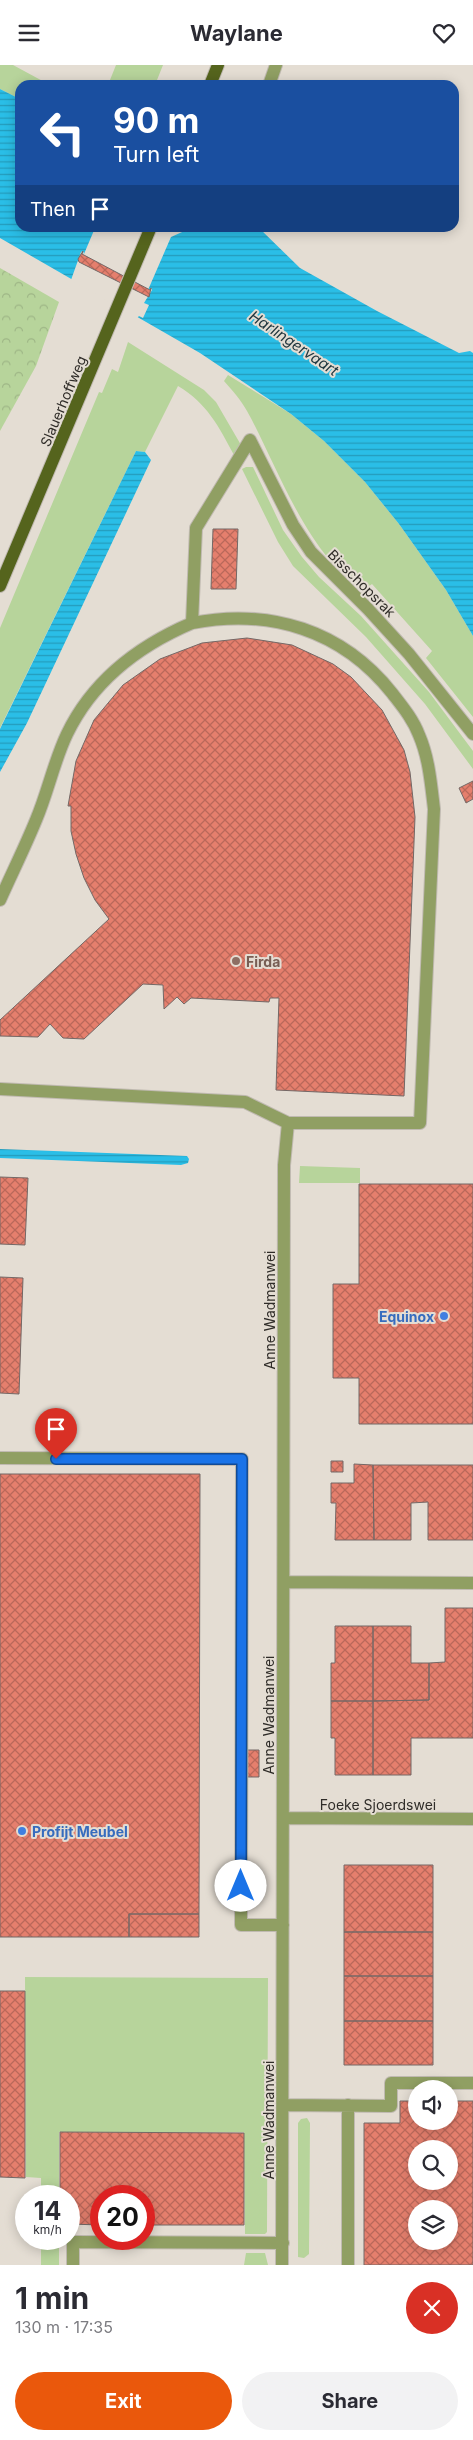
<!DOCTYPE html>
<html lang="en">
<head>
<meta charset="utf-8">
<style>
  :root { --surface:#fff; --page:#f2f2f3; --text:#2b2b33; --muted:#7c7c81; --accent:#ea580c }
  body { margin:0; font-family:Inter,sans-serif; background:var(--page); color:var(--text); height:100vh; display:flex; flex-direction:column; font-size:19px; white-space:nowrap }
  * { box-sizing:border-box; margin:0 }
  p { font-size:16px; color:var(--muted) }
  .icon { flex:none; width:28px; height:28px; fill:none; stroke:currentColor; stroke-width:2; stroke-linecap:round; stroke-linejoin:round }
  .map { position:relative; height:2200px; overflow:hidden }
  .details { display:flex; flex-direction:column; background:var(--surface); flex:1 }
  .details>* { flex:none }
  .guide { position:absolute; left:15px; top:15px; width:444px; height:152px; border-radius:15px; box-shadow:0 2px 12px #0003; background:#1a4fa0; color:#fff; overflow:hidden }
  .controls { position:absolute; left:408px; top:2015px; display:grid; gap:10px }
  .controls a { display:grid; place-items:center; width:50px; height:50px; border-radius:50%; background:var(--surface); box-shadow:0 2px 12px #0003; font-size:25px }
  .speed { position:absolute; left:15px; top:2120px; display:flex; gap:10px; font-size:25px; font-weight:700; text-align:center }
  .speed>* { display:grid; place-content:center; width:65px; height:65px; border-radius:50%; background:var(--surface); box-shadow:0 2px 12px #0003; line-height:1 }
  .speed small { font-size:12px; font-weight:400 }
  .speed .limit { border:8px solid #d22; background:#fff; color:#111 }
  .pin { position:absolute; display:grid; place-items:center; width:42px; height:42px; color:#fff; margin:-51px -21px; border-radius:50% 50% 50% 0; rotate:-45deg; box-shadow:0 0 5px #0007 }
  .pin .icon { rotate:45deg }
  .me { position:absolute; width:55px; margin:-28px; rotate:0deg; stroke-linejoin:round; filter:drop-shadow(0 0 4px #0008) }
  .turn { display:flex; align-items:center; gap:18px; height:105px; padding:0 15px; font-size:22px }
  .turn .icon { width:65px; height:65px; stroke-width:2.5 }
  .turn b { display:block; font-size:35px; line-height:42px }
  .then { display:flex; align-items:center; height:48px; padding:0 15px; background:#0003; gap:10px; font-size:19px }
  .round { display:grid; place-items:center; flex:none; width:52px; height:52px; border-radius:26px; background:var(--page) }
  .overview { display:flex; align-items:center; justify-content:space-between; height:85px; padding:0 15px }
  h1 { font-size:30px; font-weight:700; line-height:38px }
  .cta { display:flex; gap:10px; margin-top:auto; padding:10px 15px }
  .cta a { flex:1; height:58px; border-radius:30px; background:var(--accent); color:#fff; font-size:20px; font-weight:700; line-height:58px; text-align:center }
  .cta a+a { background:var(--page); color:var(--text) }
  header { display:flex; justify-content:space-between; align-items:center; height:65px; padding:0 15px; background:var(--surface); font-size:22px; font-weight:700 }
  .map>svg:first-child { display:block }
</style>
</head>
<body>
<header><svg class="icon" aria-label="menu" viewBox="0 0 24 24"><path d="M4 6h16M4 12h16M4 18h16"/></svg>Waylane<svg class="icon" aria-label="heart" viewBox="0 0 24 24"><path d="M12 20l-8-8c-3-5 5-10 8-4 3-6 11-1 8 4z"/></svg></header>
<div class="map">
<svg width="473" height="2200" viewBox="0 0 473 2200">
  <defs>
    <pattern id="forest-crowns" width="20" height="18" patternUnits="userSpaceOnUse" patternTransform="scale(1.25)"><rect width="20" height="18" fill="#b7d49b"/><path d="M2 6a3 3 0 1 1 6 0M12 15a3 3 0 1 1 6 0" fill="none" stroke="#9eb686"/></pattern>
    <pattern id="water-rules" width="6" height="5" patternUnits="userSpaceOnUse" patternTransform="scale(1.25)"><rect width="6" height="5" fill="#2abee7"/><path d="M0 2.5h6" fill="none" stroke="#249bbb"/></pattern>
    <pattern id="building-cross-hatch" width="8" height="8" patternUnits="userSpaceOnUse" patternTransform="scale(1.25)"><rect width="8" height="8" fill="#e57f6d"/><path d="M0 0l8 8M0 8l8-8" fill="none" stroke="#ba685a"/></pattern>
  </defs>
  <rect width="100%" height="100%" fill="#e4ddd3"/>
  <path fill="#b7d49b" d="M0,0h13l37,20h-30v14l-20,-10z
    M116,0h47l-8,20h-47z
    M128,277l76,48 12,12 25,43 -7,10c-15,-28 -27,-52 -56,-69l-33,66 -9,-1 -136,277v-100l99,-236 3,1 10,-24 6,3z
    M228,310l63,39 33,27 41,41 34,42 47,66 27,46v81l-47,-59 6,-7 -60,-67 -4,3c-55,-15 -94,-129 -121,-176 -6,-11 -15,-21 -23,-30z
    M246,402h7l30,63 19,27 17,20 42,39 68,76 44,59v18l-48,-65 -59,-67 -73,-71 -15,-24 -36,-73z
    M300,1101l60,2v15h-61z
    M25,1912l243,1 -1,254 -2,2h-20l-1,-102h-185v64h-18v-18l-15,-1z
    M307,2053l3,5 -1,131 -5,4 -6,-1v-134l3,-4z
    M41,2174h18v26h-18z
    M246,2188h19l3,12h-24z"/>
  <path fill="url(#forest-crowns)" d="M0,203l59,34 -23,64 -36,65z"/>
  <path fill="url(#water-rules)" d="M0,24l20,10v128l239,1 41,40 77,43 82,42 11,-2 3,2v283l-27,-46 -47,-66 -34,-42 -41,-41 -33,-27 -91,-61 -200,-115z
    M136,386l9,1 6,8 -124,263 -27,49v-43z
    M0,1084l187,7 2,3 -1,4 -7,2 -181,-7z"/>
  <path fill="#e4ddd3" d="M179,162l12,1 -20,9 -23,53 3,-2 1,2 -8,13 5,2 -6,13 -4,-2 -2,2 -66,-38 10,-28 2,-1 1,3 11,-26z"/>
  <path fill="url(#building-cross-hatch)" stroke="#746866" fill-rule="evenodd" d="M83,186l-1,3 68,36 1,-2 -2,9 -70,-35 -1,-3z
    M213,464h25l-2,60h-25z
    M247,573l45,7 41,19 18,13 31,33 22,40 6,22 5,45 -11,279 -128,-6 3,-92h-9l-1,4 -78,-4 -7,6 -7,-7 -13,12 -1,-24 -20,-1 -59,55 -21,-1 -13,-14 -12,13 -38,-1v-16l109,-101 -14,-19 -11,-22 -8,-24 -5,-23v-25h-3l8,-45 18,-41 29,-35 37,-26 42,-16z
    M473,716v18l-7,4 -7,-15z
    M0,1112l28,1 -3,67 -25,-1z
    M359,1119h114v240h-114v-46h-26v-94h26z
    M0,1212l23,1 -4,116 -19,-1z
    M331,1396h12v11h-12z
    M354,1399l19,1 1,75h-39l1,-37h-5v-20h23z
    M373,1400h100v75h-45v-38l-17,1v37h-37z
    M0,1409h200l-1,440h-70v23h-129z
    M445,1543h28v130h-62v37h-38v-74l56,-1v-37l16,-1z
    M335,1561h38v75h-42v-38h4z
    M373,1561h38v37h18v37l-56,1z
    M331,1636h42v74h-38v-37h-4z
    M245,1685h14v27h-14z
    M344,1800h89v67h-89z
    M129,1849h70v23h-70z
    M344,1867h89v44h-89z
    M344,1911h89v45h-89z
    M0,1926h25v187l-25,-1z
    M344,1956h89v44h-89z
    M400,2036h16v20h33v-20h24v164h-109v-142h36zM416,2084h33v32h-33zM416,2144h33v32h-33z
    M60,2067l184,1v92h-100v-29h-43v29l-32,-1v-28h-9z"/>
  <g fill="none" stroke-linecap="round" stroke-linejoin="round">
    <g stroke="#c0bab1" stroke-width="14">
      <path id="minor" d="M269,20l7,-20
        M250,375l43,85 18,27 57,57 41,45 64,80
        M192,558c78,-15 150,7 200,70 10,13 21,26 27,42 10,23 12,49 15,74l-14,314h-132
        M0,835c12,-27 25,-53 36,-80 12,-28 18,-59 31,-86 26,-54 71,-88 125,-111l4,-95 54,-88
        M0,1024l245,13 43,21 -4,42 -2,1100
        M0,1393l242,1 -1,466h42
        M284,1517l189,1
        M283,1753l190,1
        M283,2040l108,1v-23h82
        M73,2200v-23l210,1
        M348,2200v-160"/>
    </g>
    <g stroke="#c0bab1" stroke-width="14">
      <path id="major" d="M210,20l8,-20
        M0,521l151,-359"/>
    </g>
    <use href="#minor" stroke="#909f63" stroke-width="12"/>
    <use href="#major" stroke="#55641d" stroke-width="12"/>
  </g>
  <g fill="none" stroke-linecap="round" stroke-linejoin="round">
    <g stroke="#114b97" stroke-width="12">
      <path id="route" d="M56,1394h186l-1,427"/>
    </g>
    <use href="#route" stroke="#1a73e8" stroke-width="9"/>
  </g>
  <circle fill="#8d6e63" stroke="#e4ddd3" stroke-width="2" cx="236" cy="896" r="5"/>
  <g fill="#3f7fe0" stroke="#e4ddd3" stroke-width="2">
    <circle cx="444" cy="1251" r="5"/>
    <circle cx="22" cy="1766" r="5"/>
  </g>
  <g text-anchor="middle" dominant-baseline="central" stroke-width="4" stroke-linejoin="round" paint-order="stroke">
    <g font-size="14" fill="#2f2c28" stroke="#e4ddd3">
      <text transform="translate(63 336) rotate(-67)">Slauerhoffweg</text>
      <text transform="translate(362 518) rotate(45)">Bisschopsrak</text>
      <text transform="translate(269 1245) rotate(-90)">Anne Wadmanwei</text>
      <text transform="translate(268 1650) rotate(-90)">Anne Wadmanwei</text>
      <text x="378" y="1739">Foeke Sjoerdswei</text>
      <text transform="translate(268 2055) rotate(-90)">Anne Wadmanwei</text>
    </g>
    <g font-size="14" font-weight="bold" fill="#785e54" stroke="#e4ddd3" text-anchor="start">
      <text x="246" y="896">Firda</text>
    </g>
    <g font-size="14" font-weight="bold" fill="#366cbe" stroke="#e4ddd3" text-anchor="end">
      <text x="434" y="1251">Equinox</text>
      <text x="32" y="1766" text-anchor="start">Profijt Meubel</text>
    </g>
    <g font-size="15" font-style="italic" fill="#223840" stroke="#e4ddd3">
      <text transform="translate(294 278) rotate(34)">Harlingervaart</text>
    </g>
  </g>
</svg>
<div class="controls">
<a><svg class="icon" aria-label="sound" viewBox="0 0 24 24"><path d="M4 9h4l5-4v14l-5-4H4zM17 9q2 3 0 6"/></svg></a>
<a><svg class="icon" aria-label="search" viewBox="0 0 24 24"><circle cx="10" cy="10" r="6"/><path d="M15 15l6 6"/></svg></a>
<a><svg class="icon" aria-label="layers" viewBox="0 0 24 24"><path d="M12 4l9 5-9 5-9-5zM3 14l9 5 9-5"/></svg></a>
</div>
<div class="speed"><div>14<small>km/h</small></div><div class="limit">20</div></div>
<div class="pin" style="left:56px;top:1394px;background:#d93025"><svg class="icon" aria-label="arrive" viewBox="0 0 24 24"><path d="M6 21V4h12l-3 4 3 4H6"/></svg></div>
<svg class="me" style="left:241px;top:1821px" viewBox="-20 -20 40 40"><circle r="19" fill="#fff"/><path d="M0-13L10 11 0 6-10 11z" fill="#1a73e8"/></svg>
<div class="guide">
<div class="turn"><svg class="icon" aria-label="left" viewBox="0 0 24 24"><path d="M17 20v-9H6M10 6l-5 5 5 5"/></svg><div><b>90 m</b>Turn left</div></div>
<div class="then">Then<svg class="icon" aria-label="arrive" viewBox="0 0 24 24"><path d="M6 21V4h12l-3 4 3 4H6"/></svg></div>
</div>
</div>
<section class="details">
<div class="overview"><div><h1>1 min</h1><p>130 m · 17:35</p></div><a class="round" style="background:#d93025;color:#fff"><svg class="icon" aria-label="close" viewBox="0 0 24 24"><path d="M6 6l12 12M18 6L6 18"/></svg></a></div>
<div class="cta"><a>Exit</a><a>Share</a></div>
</section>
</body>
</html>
